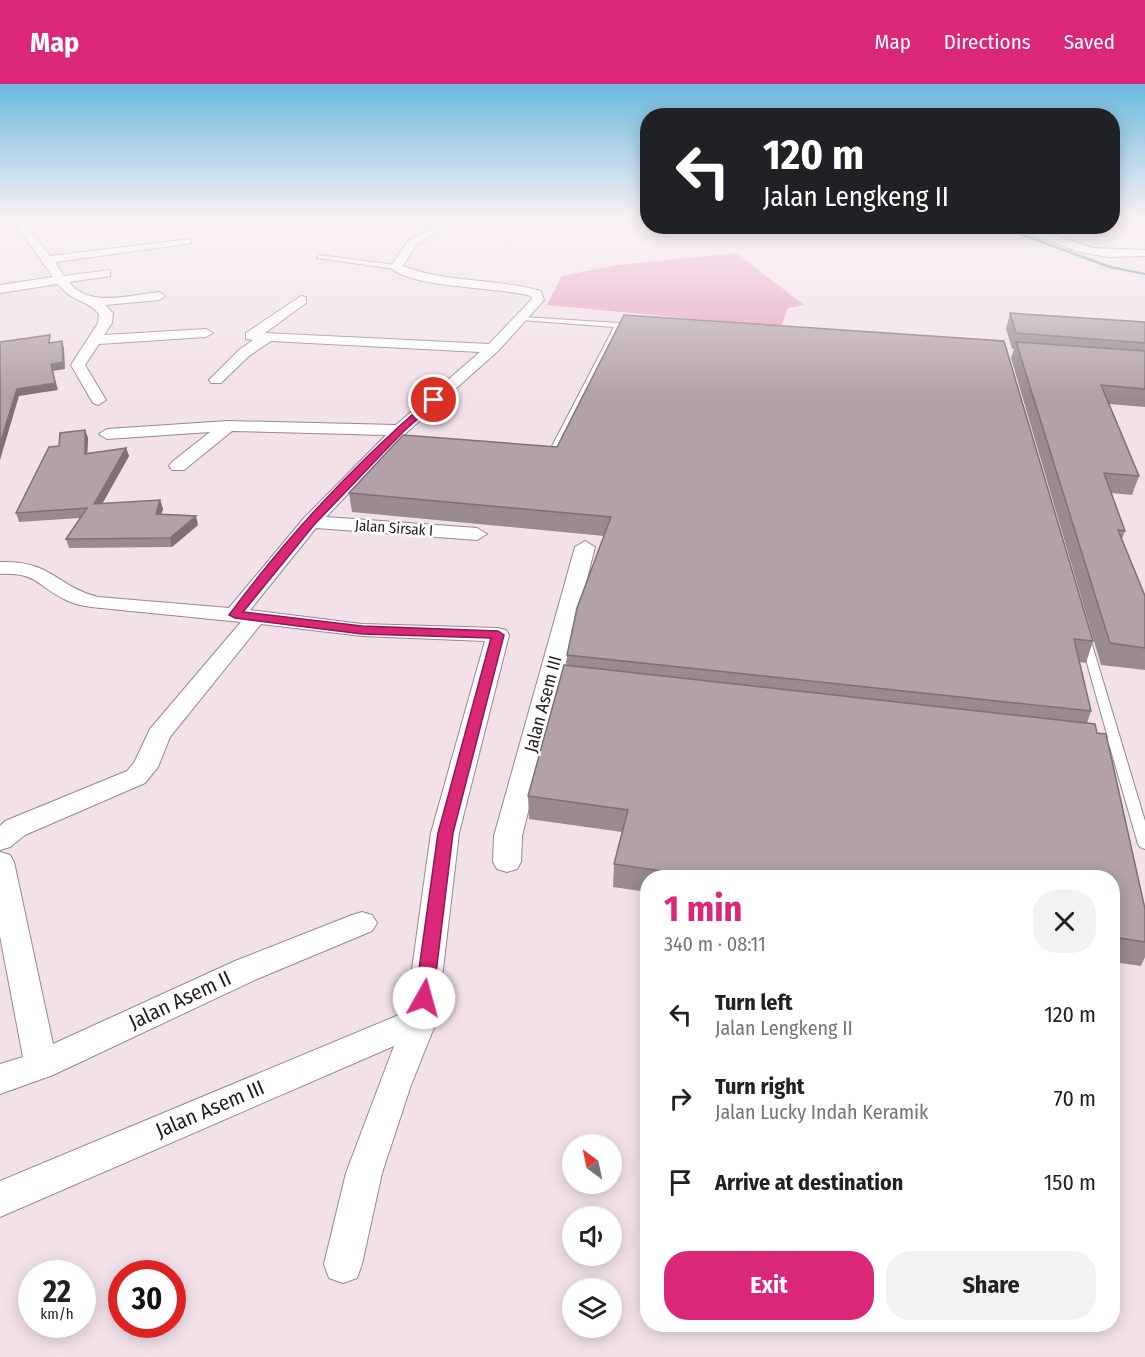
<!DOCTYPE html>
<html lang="en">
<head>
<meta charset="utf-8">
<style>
  :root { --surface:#fff; --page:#f2f2f2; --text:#202124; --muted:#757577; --accent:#db2777 }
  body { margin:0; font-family:"Fira Sans Condensed",sans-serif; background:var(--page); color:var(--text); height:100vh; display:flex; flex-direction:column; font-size:22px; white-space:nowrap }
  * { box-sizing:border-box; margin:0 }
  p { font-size:20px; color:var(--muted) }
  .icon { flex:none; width:33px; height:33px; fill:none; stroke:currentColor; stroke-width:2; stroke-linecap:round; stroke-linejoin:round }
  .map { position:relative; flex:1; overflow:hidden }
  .drawer { position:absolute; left:640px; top:786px; width:480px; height:462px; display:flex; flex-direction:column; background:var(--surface); border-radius:24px; box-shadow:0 3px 15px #0003 }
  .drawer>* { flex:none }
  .banner { position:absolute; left:640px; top:24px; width:480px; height:126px; border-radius:24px; box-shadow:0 3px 15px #0003; background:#202124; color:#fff; overflow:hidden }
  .needle { width:39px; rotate:327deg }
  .controls { position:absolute; left:562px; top:1050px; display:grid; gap:12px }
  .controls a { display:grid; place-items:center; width:60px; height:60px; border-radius:50%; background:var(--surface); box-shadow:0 3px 15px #0003; font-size:30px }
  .speed { position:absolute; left:18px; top:1176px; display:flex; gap:12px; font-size:30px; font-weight:700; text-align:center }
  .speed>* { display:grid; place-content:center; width:78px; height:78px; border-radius:50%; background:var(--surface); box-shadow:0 3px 15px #0003; line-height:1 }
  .speed small { font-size:15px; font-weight:400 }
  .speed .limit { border:9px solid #d22; background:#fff; color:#111 }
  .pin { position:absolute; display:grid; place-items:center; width:51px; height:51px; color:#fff; margin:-26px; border:3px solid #fff; border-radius:50%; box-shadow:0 2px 6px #0007 }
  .me { position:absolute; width:66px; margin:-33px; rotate:7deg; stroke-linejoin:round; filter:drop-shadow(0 0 4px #0008) }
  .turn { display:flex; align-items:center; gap:21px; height:126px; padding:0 24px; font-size:27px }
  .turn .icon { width:78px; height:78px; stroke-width:2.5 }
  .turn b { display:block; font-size:42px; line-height:51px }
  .round { display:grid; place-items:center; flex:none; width:63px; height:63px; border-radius:24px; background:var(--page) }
  .headline { display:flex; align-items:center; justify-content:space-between; height:102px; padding:0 24px }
  h1 { font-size:36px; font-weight:700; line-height:45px; color:var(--accent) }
  .cta { display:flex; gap:12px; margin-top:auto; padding:12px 24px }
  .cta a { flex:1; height:69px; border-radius:24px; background:var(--accent); color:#fff; font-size:24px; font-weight:700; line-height:69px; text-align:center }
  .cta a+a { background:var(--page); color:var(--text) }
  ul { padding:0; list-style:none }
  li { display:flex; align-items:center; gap:18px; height:84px; padding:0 24px }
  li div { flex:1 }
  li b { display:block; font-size:22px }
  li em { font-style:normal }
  header { display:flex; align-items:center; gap:36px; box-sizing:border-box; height:84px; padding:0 30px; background:var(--accent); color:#fff }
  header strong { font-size:28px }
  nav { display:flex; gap:33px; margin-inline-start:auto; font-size:21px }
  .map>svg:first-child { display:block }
</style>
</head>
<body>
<header>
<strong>Map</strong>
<nav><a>Map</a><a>Directions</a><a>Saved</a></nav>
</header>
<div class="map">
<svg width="1145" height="1273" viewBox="0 0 1145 1273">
  <rect width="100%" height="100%" fill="#f2e1e9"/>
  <path fill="#e59dc0" d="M736,169l68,52 -16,3 -7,19 -234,-22 15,-29 56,-11z"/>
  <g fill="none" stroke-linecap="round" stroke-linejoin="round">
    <path fill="#418d9b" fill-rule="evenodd" d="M1002,142l109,40 34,7v2l-36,-7 -114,-42z"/>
    <g stroke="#98888f" stroke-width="2">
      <path id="lane" d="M319,171l77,10 3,2 -3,2 -79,-11z
        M523,233l112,7 3,2 -3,2 -15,-1 -62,123 -4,3 -4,-3 64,-123 -93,-7 -1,-1z
        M1085,551l5,3 55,183v28l-5,-2 -2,-3 -28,-97 -16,-2 -6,-4 6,-4 14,1 -28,-100z"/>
    </g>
    <g stroke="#98888f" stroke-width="2">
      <path id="street" d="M12,135h10l28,37 141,-17v4l-4,1 -132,18 9,14 46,-6v6l-41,6c19,26 62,13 90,10l6,4 -6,4 -54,5 8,8 -1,10 -8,12 102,-6 7,4 -7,4 -107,7 -14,21 21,35 -8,5 -5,-2 -22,-38 27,-42 1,-9c-12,-15 -27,-11 -41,-30l-58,9v-8l53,-8z
        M432,135h11l5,7 -32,19 -13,21c43,17 93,12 138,25l3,9 -46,51 -92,82 -80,84 151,11 10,6 -10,6 -161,-12 -66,82 112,14 136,4 8,2 3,5 -50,198 -22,187 -26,65 -29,88 -20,91 -5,14 -14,5 -14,-5 -5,-14 22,-91 48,-127 -394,171v-36l406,-169 25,-179 54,-192 -123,-5 -101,-12 -91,113 -12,30 -13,16 -120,52 -15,12 -10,3v-24l5,-5 122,-50 7,-8 16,-34 91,-107 -150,-15c-8,-1 -16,-3 -23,-6 -30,-13 -29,-29 -68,-27v-12c51,-2 56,24 98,35l131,11 75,-90 82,-83 -154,-4 -48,39h-12l-3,-4 3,-4 38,-30 -103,7 -8,-5 8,-5 121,-8 168,4 84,-73 -209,-11 -22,15 -28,27h-10l-2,-3 30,-30 14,-10 -7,-1v-6l55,-37 5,1v6l-41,30 224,11 43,-45 -1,-3c-31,-9 -122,-8 -141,-29l18,-26 29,-16z
        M1012,142h16l65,22 52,2v6l-36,1 -30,-5z
        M585,457l10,6 -73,289 -1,26 -4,7 -10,3 -10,-3 -4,-7 1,-26 81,-289z
        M0,768l10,3 4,7 39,182 182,-83 117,-46 10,-3 10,3 5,8 -5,8 -115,48 -204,96 -53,19v-30l23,-7 -23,-121z"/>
    </g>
    <use href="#lane" fill="#fff" fill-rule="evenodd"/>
    <use href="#street" fill="#fff" fill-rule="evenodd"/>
  </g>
  <path fill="#998a90" d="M1010,229l135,9v85l-36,-3 30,72 -7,19 -21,-2 14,38 -3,8 23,57v74l-44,-5 -90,-307 3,-9h-2l-6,-20z
    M85,346l3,8 -1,15 39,-5 3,8 -27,48 58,-4 3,9 -2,5 37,11 -26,22 -103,1 -3,-9 14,-21 -61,4 -3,-9 43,-67z
    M403,351l690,206 -7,22 -7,-1 12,49 -4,12 58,186v48l-4,9 -28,-4v-84h-465v14l-35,-5 1,-23 8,-32 -93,-13 -1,-23 39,-131v-10l37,-119 -252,-24 -3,-19z"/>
  <path fill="#7d7176" d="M62,257l2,7 1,21 -12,2 5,19 -39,6 -19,64v-16l17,-55 34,-25z
    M85,346l3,8 -1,24 -2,-8z
    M126,364l3,8 -32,57 -3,-9z
    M160,416l3,9 -5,14 -2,-9z
    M196,432l2,9 -26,22 -2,-9z"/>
  <path fill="#b2a1a8" stroke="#7d7176" stroke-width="1.5" d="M1010,229l135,9v21l-129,-10z
    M624,231l380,26 89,300 -19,-2 17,72 -524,-56 10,-47 34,-91 -262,-24 54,-58 154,12z
    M50,251l-1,8 13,-2 1,21 -12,2 4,19 -38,6 -17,55v-102z
    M1016,258l129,9v38l-44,-4 38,91 -35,-3 21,58 -7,-1 27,66v52l-35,-5z
    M85,346v24l41,-6 -32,56 66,-4 -4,14 40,2 -26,22 -104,1 21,-31 -71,5 33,-66 10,-1 1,-13z
    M564,581l531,59 2,9 9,1 39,175v33l-32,-5v-59h-405l-94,-14 14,-54 -100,-14z"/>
  <linearGradient id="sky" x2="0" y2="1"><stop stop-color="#6ab8de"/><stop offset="0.43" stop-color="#f9f2f5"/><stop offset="1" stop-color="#f9f2f5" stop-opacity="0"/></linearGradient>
  <rect width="1145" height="313" fill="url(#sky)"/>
  <path fill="#db2777" stroke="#8e194d" stroke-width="1.5" d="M431,314l8,2 -36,32 -89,93 -71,87 119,14 136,5 6,4 -51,198 -20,165 -3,5 -6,3 -7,-3 -2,-5 23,-165 53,-195 -129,-4 -127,-16 -6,-3c58,-79 128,-153 202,-217z"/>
  <g text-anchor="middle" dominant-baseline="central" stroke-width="5" stroke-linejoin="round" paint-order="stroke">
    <g font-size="15" fill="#231c1f" stroke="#fff">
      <text transform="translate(394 444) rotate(4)">Jalan Sirsak I</text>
    </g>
    <g font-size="18" fill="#231c1f" stroke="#fff">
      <text transform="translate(543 620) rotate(-75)">Jalan Asem III</text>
    </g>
    <g font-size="21" fill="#231c1f" stroke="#fff">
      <text transform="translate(180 916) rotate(-25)">Jalan Asem II</text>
      <text transform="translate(210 1025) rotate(-23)">Jalan Asem III</text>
    </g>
  </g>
</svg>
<div class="controls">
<a><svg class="needle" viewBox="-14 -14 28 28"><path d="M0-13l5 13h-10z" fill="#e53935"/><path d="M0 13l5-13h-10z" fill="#757577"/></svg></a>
<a><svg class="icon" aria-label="sound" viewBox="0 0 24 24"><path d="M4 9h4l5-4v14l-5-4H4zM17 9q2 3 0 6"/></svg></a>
<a><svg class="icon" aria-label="layers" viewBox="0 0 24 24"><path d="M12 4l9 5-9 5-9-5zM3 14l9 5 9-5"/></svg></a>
</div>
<div class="speed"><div>22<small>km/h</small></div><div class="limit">30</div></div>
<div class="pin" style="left:434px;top:316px;background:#d93025"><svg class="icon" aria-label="arrive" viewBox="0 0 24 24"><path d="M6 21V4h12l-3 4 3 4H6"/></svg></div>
<svg class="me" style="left:424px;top:914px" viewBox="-20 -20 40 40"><circle r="19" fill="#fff"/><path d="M0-13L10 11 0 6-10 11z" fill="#db2777"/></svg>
<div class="banner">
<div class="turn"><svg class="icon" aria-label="left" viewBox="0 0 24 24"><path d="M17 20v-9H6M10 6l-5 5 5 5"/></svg><div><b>120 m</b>Jalan Lengkeng II</div></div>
</div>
<section class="drawer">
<div class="headline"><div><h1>1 min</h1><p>340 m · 08:11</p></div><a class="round"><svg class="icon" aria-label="close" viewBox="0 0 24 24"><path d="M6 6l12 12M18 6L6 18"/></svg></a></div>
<ul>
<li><svg class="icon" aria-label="left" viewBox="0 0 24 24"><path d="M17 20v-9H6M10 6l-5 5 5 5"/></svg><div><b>Turn left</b><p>Jalan Lengkeng II</p></div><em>120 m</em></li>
<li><svg class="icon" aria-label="right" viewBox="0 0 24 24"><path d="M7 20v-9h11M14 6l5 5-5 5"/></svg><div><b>Turn right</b><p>Jalan Lucky Indah Keramik</p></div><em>70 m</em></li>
<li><svg class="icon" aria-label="arrive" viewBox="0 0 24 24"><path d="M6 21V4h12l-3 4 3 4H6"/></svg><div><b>Arrive at destination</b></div><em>150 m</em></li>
</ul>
<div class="cta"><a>Exit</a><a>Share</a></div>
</section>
</div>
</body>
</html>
